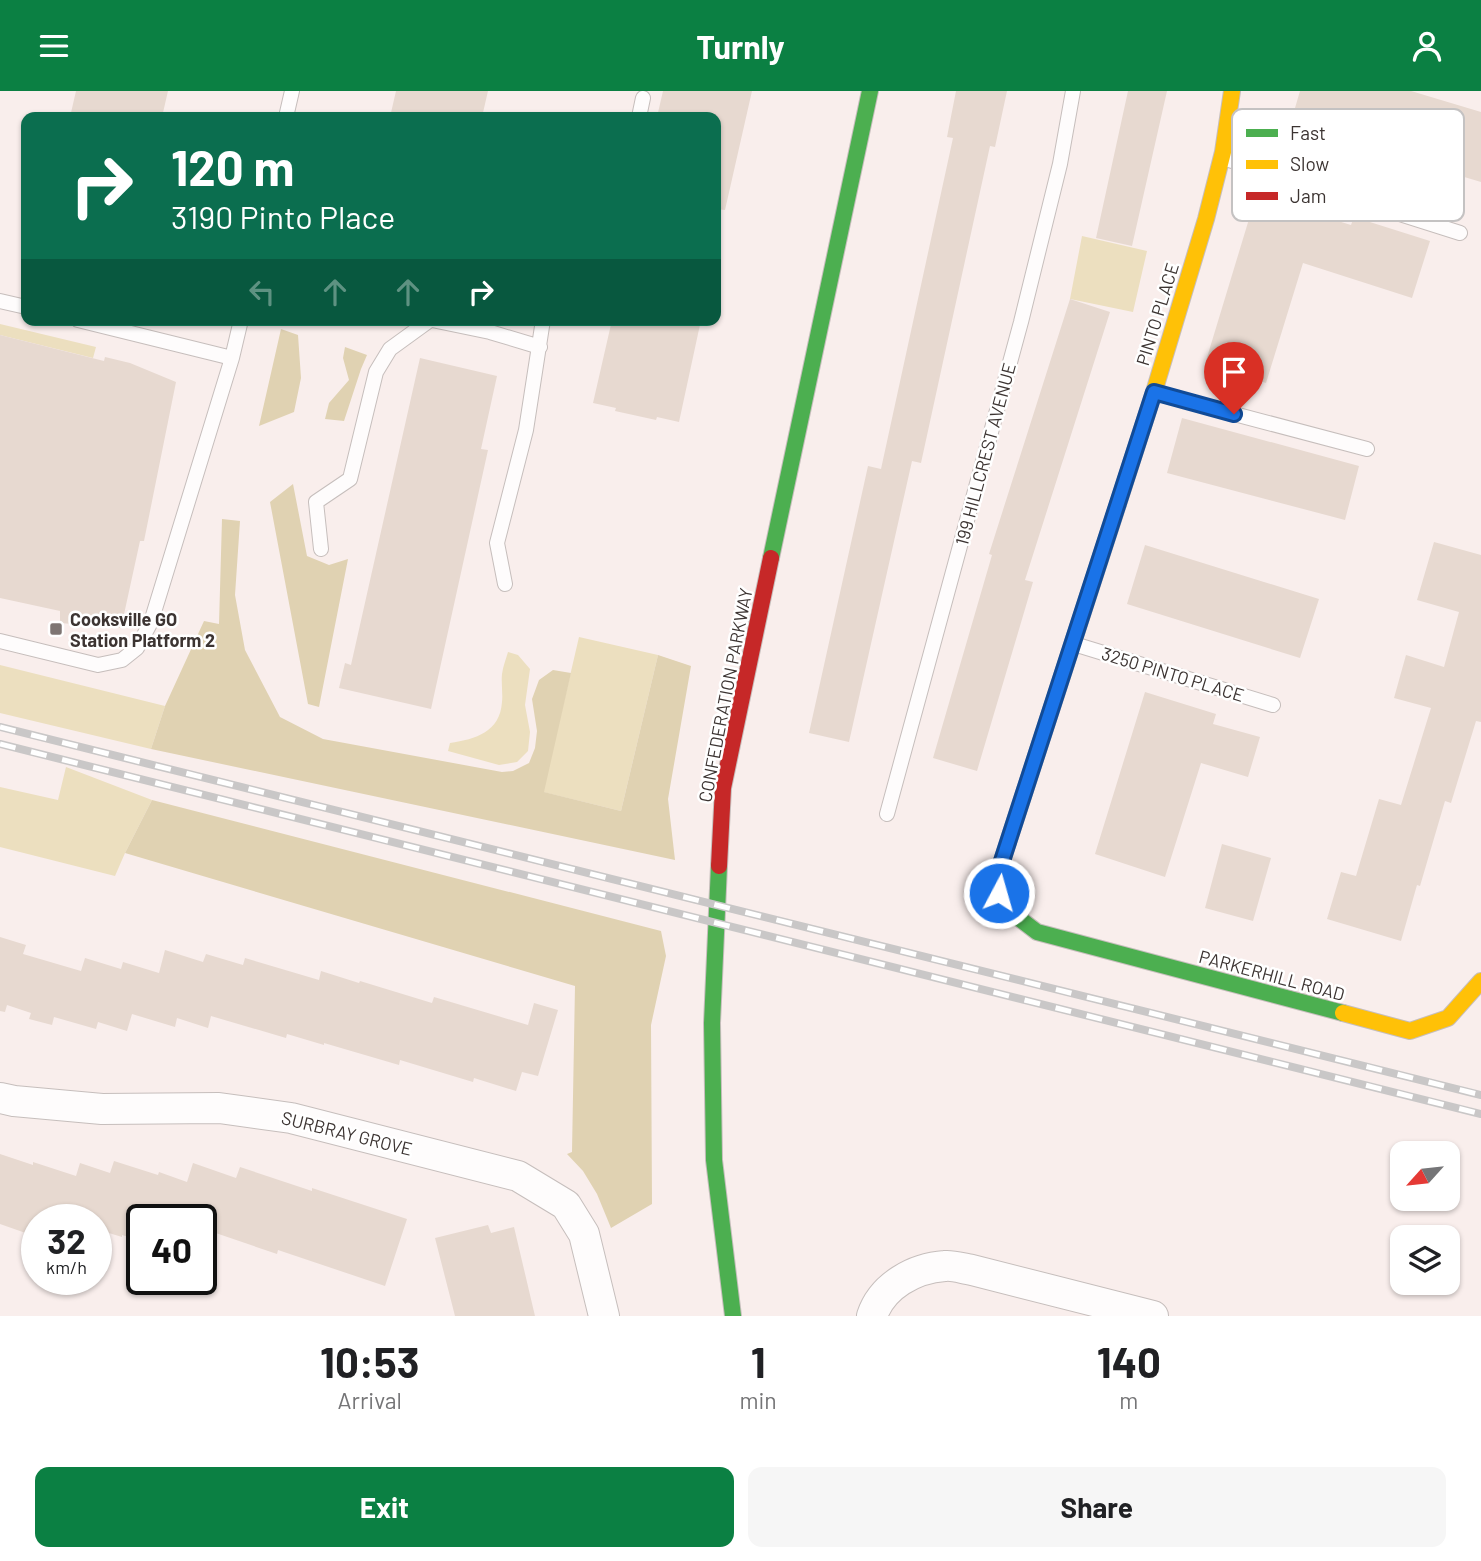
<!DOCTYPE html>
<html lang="en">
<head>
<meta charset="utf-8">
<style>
  :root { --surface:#fff; --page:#f6f6f6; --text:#202124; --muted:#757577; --accent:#0b8043 }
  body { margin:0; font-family:Barlow,sans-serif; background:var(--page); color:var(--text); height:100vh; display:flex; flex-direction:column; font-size:26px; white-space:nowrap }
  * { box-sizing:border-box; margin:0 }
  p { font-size:23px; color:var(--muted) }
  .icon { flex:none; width:38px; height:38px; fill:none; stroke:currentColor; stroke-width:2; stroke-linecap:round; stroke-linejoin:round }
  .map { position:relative; height:1225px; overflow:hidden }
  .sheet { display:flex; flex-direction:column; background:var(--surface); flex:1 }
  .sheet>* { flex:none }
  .top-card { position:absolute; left:21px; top:21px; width:700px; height:214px; border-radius:14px; box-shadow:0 2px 5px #0004; background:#0b6e4f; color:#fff; overflow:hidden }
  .needle { width:46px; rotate:243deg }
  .buttons { position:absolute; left:1390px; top:1050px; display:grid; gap:14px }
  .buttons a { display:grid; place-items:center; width:70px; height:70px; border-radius:14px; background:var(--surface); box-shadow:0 2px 5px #0004; font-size:35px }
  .speed { position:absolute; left:21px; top:1113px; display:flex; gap:14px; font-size:35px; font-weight:700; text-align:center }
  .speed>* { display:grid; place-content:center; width:91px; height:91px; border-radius:50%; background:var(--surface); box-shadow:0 2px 5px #0004; line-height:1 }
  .speed small { font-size:18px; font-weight:400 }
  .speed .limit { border:4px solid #111; border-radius:10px; background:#fff; color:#111 }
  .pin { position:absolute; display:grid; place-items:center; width:60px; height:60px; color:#fff; margin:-72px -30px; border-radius:50% 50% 50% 0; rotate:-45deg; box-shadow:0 0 7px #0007 }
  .pin .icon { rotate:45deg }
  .me { position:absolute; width:77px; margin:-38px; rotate:6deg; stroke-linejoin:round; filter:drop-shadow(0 0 5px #0008) }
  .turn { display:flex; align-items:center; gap:24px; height:147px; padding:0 35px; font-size:32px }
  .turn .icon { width:91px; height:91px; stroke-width:2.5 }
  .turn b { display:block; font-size:49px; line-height:60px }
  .lanes { display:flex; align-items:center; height:66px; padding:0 35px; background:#0003; justify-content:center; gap:35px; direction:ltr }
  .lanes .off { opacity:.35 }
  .eta { display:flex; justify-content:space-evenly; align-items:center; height:119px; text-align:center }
  .eta b { font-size:42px; font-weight:700; line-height:49px }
  .primary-button { display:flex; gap:14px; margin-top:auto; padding:14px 35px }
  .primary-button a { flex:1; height:80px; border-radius:14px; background:var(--accent); color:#fff; font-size:28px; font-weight:700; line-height:80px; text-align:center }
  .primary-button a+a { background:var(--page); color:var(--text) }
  header { display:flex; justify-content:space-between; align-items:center; height:91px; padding:0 35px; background:var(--accent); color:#fff; font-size:32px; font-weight:700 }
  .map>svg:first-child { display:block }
</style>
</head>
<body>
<header><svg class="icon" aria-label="menu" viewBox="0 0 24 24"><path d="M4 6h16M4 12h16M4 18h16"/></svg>Turnly<svg class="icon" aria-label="person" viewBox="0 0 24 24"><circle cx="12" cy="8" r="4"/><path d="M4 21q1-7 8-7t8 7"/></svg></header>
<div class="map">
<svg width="1481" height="1225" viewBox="0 0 1481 1225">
  <rect width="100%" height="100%" fill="#f9eeec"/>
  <path fill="#ecdfbf" d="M1082,145l65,15 -14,61 -63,-13z
    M0,233l96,23 -3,11 -93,-23z
    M579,546l79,18 -37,156 -78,-19z
    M508,561l10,3 12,14 -5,36 5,27 -2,19 -11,11 -18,3 -51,-14 2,-8c26,-4 50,-11 52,-41 1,-9 -1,-19 0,-28 1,-8 4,-15 6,-22z
    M0,574l165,41 -14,43 -151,-36z
    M66,676l86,33 -27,53 -10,23 -115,-29v-60l58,13z"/>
  <path fill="#e0d2b2" d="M281,238l17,6 3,43 -7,34 -35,14z
    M345,256l22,8 -6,14 -17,52 -19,-2 4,-16 20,-23 -6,-22z
    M293,393l14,72 22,9 19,-6 -29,148 -11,-3 -38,-202z
    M222,428l18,2 -5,74 10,55 35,67 43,22 179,33 11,-1 16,-8 6,-15 2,-17 -5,-32 7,-19 14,-10 18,3 -27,119 77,19 37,-156 33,11 -23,133 7,61 -524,-111 14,-43 39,-85 15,3z
    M152,709l509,131 5,25 -15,69 1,179 -41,24 -14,-34 -14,-23 -16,-17 5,-2 3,-166 -450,-133z"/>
  <path fill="#e7d9d0" d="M76,0h92l-6,26h-92z
    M396,0h92l-6,26h-92z
    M663,0h89l-27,119 -9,-1v-92h-59z
    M956,0h51l-12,56 -5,-1 -69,317 -9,-2 -63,281 -40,-9 59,-267 13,3 72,-331 -6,-1z
    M1128,0h39l-35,155 -36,-8z
    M1300,0h111l70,21v70l-191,-57z
    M1256,105l95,29 3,-8 76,24 -18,57 -109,-35 -37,120 -61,-19z
    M1070,208l40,13 -85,268 8,2 -56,189 -44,-13 59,-203 -3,-1z
    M612,229h89l-22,102 -22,-5 -1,3 -41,-9 1,-3 -23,-5z
    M0,244l104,26 1,-4 25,6 46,19 -32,159h-4l-19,87 -61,-5v-12l-60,-13z
    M420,267l77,18 -16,73 7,1 -57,259 -92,-21 6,-25 6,2z
    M1182,327l177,48 -14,54 -178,-47z
    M1434,451l47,13v167l-5,-1 -25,82 -6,-2 -25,85 -3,-1 -16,56 -74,-22 14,-47 15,4 23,-77 22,6 30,-97 -37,-10 12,-43 38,12 15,-55 -42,-12z
    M1145,454l174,54 -19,59 -173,-54z
    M1145,601l71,22 -3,10 47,13 -12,40 -47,-14 -36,114 -70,-23z
    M1222,753l49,14 -18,63 -48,-13z
    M0,846l26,8 -3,9 58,17 4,-13 36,11 2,-7 36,11 6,-23 38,12 3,-8 37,11 2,-7 74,22 2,-9 38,12 1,-2 72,22 2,-6 94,28 6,-22 24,7 -20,66 -16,-4 -6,19 -42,-13 -1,4 -73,-22 -1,5 -75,-22v2l-37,-11 -1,4 -75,-22 -3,12 -31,-10 -2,9 -43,-13 -5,17 -29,-9 -2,7 -42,-12 -2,8 -23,-6 2,-6 -24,-8 -2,7 -5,-1z
    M0,1063l33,11v-3l43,14 4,-13 30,10 4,-12 44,14 1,-3 28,10 6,-19 43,15 4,-11 72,24v-3l95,31 -22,67 -107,-36 -1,4 -76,-26v-8h-59v21l-20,-6v2l-26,-8v-9h-59v17l-37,-13z
    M488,1134l3,8 23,-6 21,89h-80l-20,-78z"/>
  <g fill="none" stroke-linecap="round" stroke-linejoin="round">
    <g stroke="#c6bebc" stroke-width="16">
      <path id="lane" d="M286,26l6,-26
        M639,26l4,-19
        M1223,67l237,75
        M0,210l26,6
        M78,229l154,38
        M432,229l58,12 50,15
        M1155,302l212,56
        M321,458l-5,-47 34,-23 26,-107 14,-23 40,-29
        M505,493l-8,-41 29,-113 17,-110
        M0,550l98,24 24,-5 15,-12 14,-26 81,-264 9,-38
        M1074,553l199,61
        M887,723l134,-492 39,-158 13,-73"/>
    </g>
    <g stroke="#c6bebc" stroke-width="32">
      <path id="street" d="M0,1007l14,3 88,8 117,-1 72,10 227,58 48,29 18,29 20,82
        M872,1225c10,-30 42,-48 73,-50 8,-1 19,3 27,4l181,46"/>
    </g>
    <g stroke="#c6bebc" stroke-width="18">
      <path id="fast" d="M1118,413l-118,363 -1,25 13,21 25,19 306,81
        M771,467l99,-467
        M719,775l-7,157 2,137 19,156"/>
    </g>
    <g stroke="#c6bebc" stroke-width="18">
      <path id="slow" d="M1118,413l36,-112 52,-173 17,-67 9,-61
        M1343,922l67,18 38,-13 33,-37"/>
    </g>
    <g stroke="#c6bebc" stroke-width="18">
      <path id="jam" d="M719,775l4,-78 48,-230"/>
    </g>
    <use href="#lane" stroke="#fefcfc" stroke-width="14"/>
    <use href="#street" stroke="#fefcfc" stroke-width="30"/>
    <use href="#fast" stroke="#4caf50" stroke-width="16"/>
    <use href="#slow" stroke="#ffc107" stroke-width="16"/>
    <use href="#jam" stroke="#c62828" stroke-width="16"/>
    <g stroke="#c9c7c7" stroke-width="8">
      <path id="rail" d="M0,636l1481,368
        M0,653l1481,370"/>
    </g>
    <use href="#rail" stroke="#fff" stroke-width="5" stroke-dasharray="16" stroke-linecap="butt"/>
  </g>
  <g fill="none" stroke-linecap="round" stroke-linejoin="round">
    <g stroke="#114b97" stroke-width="18">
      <path id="route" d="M999,802l1,-26 154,-475 80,22"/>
    </g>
    <use href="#route" stroke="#1a73e8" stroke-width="12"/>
  </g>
  <rect fill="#7e7573" stroke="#fff" stroke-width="2.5" x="49" y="531" width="14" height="14" rx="3.5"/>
  <g text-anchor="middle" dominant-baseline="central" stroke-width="5" stroke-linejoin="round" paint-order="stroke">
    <g font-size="18" fill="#3c3432" stroke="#fff">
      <text transform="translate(1157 223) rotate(-73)">PINTO PLACE</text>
      <text transform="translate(985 363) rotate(-75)">199 HILLCREST AVENUE</text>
      <text transform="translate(1173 583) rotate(17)">3250 PINTO PLACE</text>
      <text transform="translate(725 604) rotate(-79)">CONFEDERATION PARKWAY</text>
      <text transform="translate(1272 884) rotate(15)">PARKERHILL ROAD</text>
      <text transform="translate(347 1042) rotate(14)">SURBRAY GROVE</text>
    </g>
    <g font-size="18" font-weight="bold" fill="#3c3432" stroke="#fff" text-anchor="start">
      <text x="70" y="528">Cooksville GO<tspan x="70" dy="21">Station Platform 2</tspan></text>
    </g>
  </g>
  <rect x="1232" y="18" width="232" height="112" rx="10" fill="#fff" stroke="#c4c2c2" stroke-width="2"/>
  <rect x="1246" y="38" width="32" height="8" fill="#4caf50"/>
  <rect x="1246" y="69" width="32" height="9" fill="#ffc107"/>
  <rect x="1246" y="101" width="32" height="8" fill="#c62828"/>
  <g font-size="19" fill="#3c3432">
    <text x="1290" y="49">Fast</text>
    <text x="1290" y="80">Slow</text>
    <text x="1290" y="112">Jam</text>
  </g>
</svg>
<div class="buttons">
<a><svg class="needle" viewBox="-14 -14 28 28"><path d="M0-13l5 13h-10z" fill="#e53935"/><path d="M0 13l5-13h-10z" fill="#757577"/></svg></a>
<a><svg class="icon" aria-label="layers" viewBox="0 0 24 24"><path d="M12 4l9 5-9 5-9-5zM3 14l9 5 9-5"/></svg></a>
</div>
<div class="speed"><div>32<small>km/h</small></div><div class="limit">40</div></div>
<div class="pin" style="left:1234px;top:323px;background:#d93025"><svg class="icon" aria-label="arrive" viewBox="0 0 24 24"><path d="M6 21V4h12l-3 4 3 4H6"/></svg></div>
<svg class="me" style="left:999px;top:802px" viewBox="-20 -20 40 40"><circle r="17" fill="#1a73e8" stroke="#fff" stroke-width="3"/><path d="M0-11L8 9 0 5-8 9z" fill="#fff"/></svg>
<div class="top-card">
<div class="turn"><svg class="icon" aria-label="right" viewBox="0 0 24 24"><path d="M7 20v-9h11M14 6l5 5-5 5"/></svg><div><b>120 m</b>3190 Pinto Place</div></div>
<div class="lanes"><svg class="icon off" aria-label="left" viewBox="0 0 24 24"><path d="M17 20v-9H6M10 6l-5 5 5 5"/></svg><svg class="icon off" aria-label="ahead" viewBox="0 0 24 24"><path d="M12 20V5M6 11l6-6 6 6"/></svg><svg class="icon off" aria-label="ahead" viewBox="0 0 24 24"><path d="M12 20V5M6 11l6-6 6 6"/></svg><svg class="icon" aria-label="right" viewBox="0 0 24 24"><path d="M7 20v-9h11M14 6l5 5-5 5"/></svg></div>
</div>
</div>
<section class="sheet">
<div class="eta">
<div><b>10:53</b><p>Arrival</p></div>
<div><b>1</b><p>min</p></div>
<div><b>140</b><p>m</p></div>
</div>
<div class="primary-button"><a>Exit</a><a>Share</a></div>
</section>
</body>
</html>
